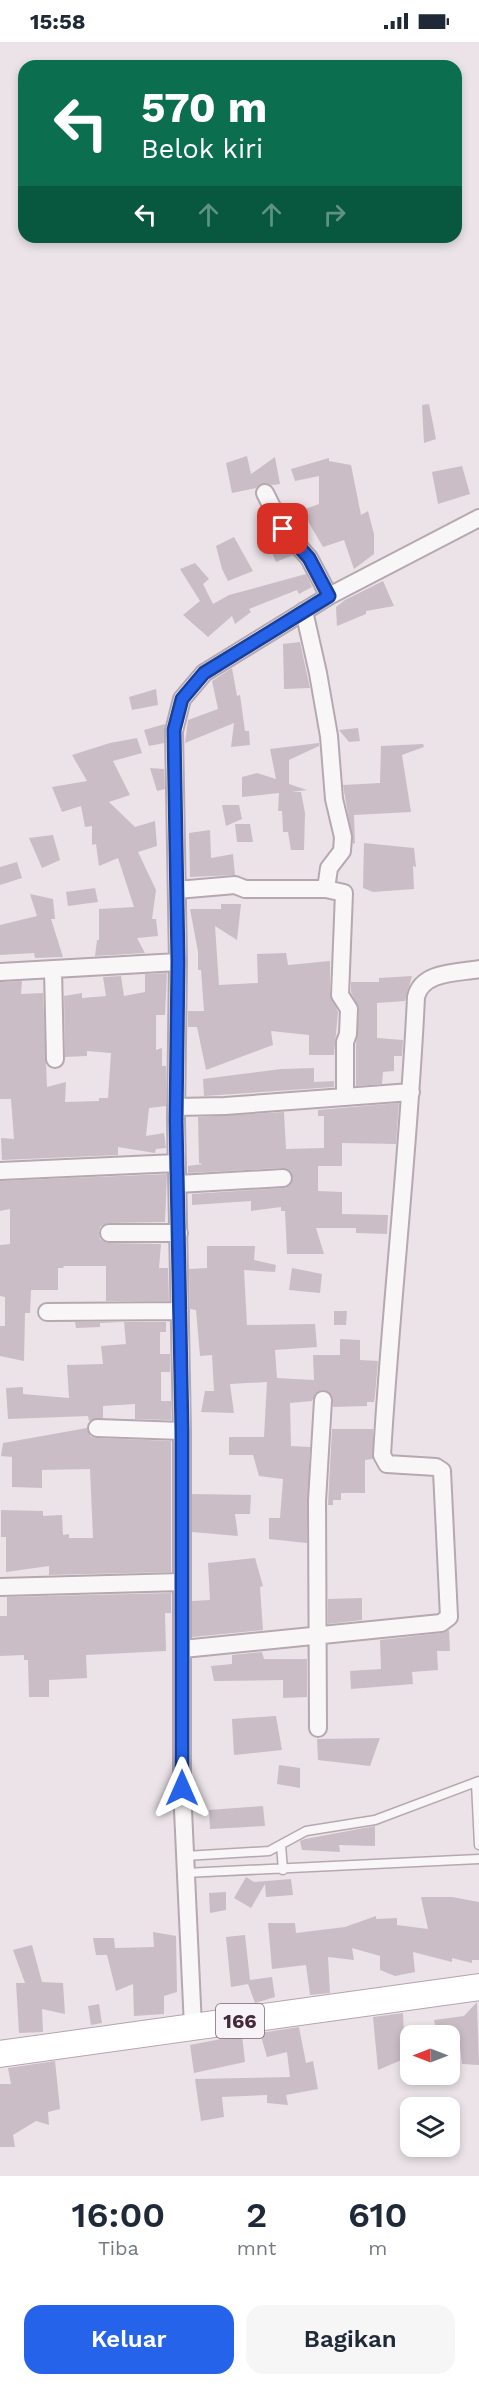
<!DOCTYPE html>
<html lang="id">
<head>
<meta charset="utf-8">
<style>
  :root { --surface:#fff; --page:#f6f6f7; --text:#1f2937; --muted:#747a83; --accent:#2563eb }
  body { margin:0; font-family:"Work Sans",sans-serif; background:var(--page); color:var(--text); height:100vh; display:flex; flex-direction:column; font-size:22px; white-space:nowrap }
  * { box-sizing:border-box; margin:0 }
  p { font-size:20px; color:var(--muted) }
  .icon { flex:none; width:33px; height:33px; fill:none; stroke:currentColor; stroke-width:2; stroke-linecap:round; stroke-linejoin:round }
  .map { position:relative; height:2134px; overflow:hidden }
  .details { display:flex; flex-direction:column; background:var(--surface); flex:1 }
  .details>* { flex:none }
  .banner { position:absolute; left:18px; top:18px; width:444px; height:183px; border-radius:18px; box-shadow:0 3px 9px #0003; background:#0b6e4f; color:#fff; overflow:hidden }
  .needle { width:39px; rotate:270deg }
  .controls { position:absolute; left:400px; top:1983px; display:grid; gap:12px }
  .controls a { display:grid; place-items:center; width:60px; height:60px; border-radius:12px; background:var(--surface); box-shadow:0 3px 9px #0003; font-size:30px }
  .pin { position:absolute; display:grid; place-items:center; width:51px; height:51px; color:#fff; margin:-26px; border-radius:12px; box-shadow:0 3px 9px #0006 }
  .me { position:absolute; width:66px; margin:-33px; rotate:0deg; stroke-linejoin:round; filter:drop-shadow(0 0 4px #0008) }
  .turn { display:flex; align-items:center; gap:21px; height:126px; padding:0 24px; font-size:27px }
  .turn .icon { width:78px; height:78px; stroke-width:2.5 }
  .turn b { display:block; font-size:42px; line-height:51px }
  .lanes { display:flex; align-items:center; height:57px; padding:0 24px; background:#0003; justify-content:center; gap:30px; direction:ltr }
  .lanes .off { opacity:.35 }
  .eta { display:flex; justify-content:space-evenly; align-items:center; height:102px; text-align:center }
  .eta b { font-size:36px; font-weight:600; line-height:42px }
  .button { display:flex; gap:12px; margin-top:auto; padding:12px 24px }
  .button a { flex:1; height:69px; border-radius:18px; background:var(--accent); color:#fff; font-size:24px; font-weight:600; line-height:69px; text-align:center }
  .button a+a { background:var(--page); color:var(--text) }
  .status { display:flex; justify-content:space-between; align-items:center; height:42px; padding:0 30px; background:var(--surface); direction:ltr }
  .status svg { height:16px; fill:currentColor }
  .map>svg:first-child { display:block }
</style>
</head>
<body>
<div class="status"><b>15:58</b><svg viewBox="0 0 49 12"><path d="M0 12V9h3v3zM5 12V6h3v6zM10 12V3h3v9zM15 12V0h3v12zM26 1h20v11H26zM47 4h2v5h-2z"/></svg></div>
<div class="map">
<svg width="479" height="2134" viewBox="0 0 479 2134">
  <rect width="100%" height="100%" fill="#ebe3e8"/>
  <path fill="#cbbdc6" d="M429,362l7,35 -12,4 -2,-38z
    M247,414l4,18 24,-17 5,27 -8,1 -7,-2 -9,5 -24,5 -6,-30z
    M329,416v3l22,4 10,50 7,-4 6,23v20l-20,15 -10,-29 -21,7 -14,-24 -4,-14 14,-5v-28l-24,5 -4,-12z
    M462,424l8,28 -32,10 -6,-32z
    M268,481l7,13 18,19 -17,7 -16,-37z
    M234,495l19,34 -25,10 -6,-12 -6,-23z
    M195,521l14,16 -6,5 10,20 16,-9 77,-21 6,13 -13,7 -2,-4 -48,19 2,3 -16,12 -3,-8 -24,21 -25,-22 17,-14 -20,-32z
    M383,539l11,25 -28,5v3l-29,12 -1,-19 9,-7z
    M300,600l10,46 -26,1 -1,-45z
    M232,626l5,28 3,-1 5,36h4l1,14 -19,2 3,-24 -49,20 3,-23 30,-11 -6,-28z
    M156,647l2,16 -26,5 -3,-13z
    M165,682l-1,19 -15,3 -5,-16z
    M358,686l2,13 -11,1 -10,-12z
    M137,696l5,15 -29,8 17,34 -21,7 26,25 20,-6 2,25 -19,6 18,38 -4,29h4l2,17 -21,2 8,15 -50,3 2,-16h2v-31l35,-2 -16,-49 -19,8 -3,-22 -4,1v-19l-7,1 -4,-21 -19,6 -10,-25 35,-6 -15,-26 38,-12z
    M319,701v3l-30,14v24l18,6 -16,2h10l4,21 -1,37h-13l-3,-18h-5l-1,-21h-4l1,-18 -37,4v-20l15,-4 19,6 -6,-30z
    M423,702l1,3 -22,8 9,57 -57,3 1,28 -2,1 -10,-59 37,-2 1,-37z
    M150,726l14,1 1,20 -8,2z
    M222,763h17l3,14 -16,7z
    M235,782h15l3,18h-16z
    M210,788l1,28 22,-4 2,21 -45,2 -1,-44z
    M53,793l7,25 -18,8 -13,-30z
    M364,801l50,5 2,19 -3,-1 1,23 -41,3 -10,-4z
    M17,820l5,16 -22,7v-18z
    M95,846l3,14 -30,4 -2,-14z
    M30,852l23,5 2,20h-4l12,38 -28,1 -1,-5 -34,2v-30l37,-9z
    M221,862h20l-4,36 -22,-14 4,59 39,-2 -1,-29 29,-1 2,12 42,-4v34l8,17 -4,43h-25v-20l-38,-4 2,14 -67,25 -9,-43h-9v-16h16l-3,-41h-3v-18l-8,-43h31z
    M167,931l-2,42h-9v35l6,-2v18h4v40l-17,2 -3,28 18,-3 2,15 -10,1 -1,4 -37,-6v8l-116,5 -1,-22 13,1 -3,-40h-11v-117l22,-1 -1,13 22,-1 4,94 19,-5 -1,20 34,-1v-3h9l3,-45 -24,-2v5l-22,1 -1,-61 18,-3v5l24,-2 -3,-19 18,-1 3,20 21,-4v-18z
    M412,934l-7,25 -28,2v35l26,2 -1,16h-8v15l-11,1 -1,12 -26,2v-42l3,-35 -8,-17v-10h28v-4z
    M314,1026v14l20,-1v6l-130,9 -1,-17 78,-10z
    M399,1061l-3,41 -54,-1v23h-24v25l24,1v22l46,1 -1,19 -31,-1v-5h-40l8,26h-37l-2,-43h-4v-4l-30,4v-10l-59,4v-11l92,-6 5,-2 4,-8 -2,-6 -9,-4 -94,5v-7l15,-2 -4,-1 -1,-46 86,-5 2,37 38,-1v-32h-6v-6z
    M167,1132l-2,48 -57,1 -8,4 -1,7 1,5 8,4 53,1 -2,24h9l1,33h-63v-35h-42l-1,2h-5v22h-27l-1,23h-5l-1,48 -24,-5v-30h5v-29l-5,-1v-51l10,-1v-35l-10,2v-30z
    M207,1204h48l-1,14 22,5 -1,7 -31,-2 3,55 68,-1 2,23 -42,3 2,28 37,2 -1,-25h27v-16l20,1v20l18,1 -3,35 -1,6h-7v4l-34,1 -1,-12 -9,-5 -8,4 -3,7 -22,2 1,43 19,1 -3,96 -38,-4v-21h11l3,-39 -24,-3 -6,-21h-24v-18h35l3,-55 -37,2 4,29 -33,-1 4,-21h9l-2,-36 -12,1 -4,-46 -6,-1 -1,-40 18,-1z
    M292,1226l30,6 -2,19 -31,-3z
    M334,1269h13l-1,14h-12z
    M75,1280h91v10h-6v22h10v18h-9v29h10v19l-36,-1v-15l-32,2v12l-14,3 -1,-5 -80,3 -2,-31 17,-1v7l46,4 -2,-33 36,-1 -2,-18 25,-2 -2,-22 -24,1v4l-24,1z
    M87,1386l4,9 6,1 74,3v131l-122,3v-9l-43,6v-35h-5v-27l42,1v5l19,-1 1,20 6,-1v4h24l-3,-69 -48,1v18l-30,-1v-30l-11,-1 2,-13z
    M332,1387h41v30l-8,1v33h-24v7h-8v5h-5z
    M192,1452l59,1 -1,19h-15l3,22 -46,-4z
    M255,1516l8,28 -3,1 3,43 -71,7v-36l18,-1 -2,-37z
    M171,1551v20h-6l1,38 -80,4 1,23 -38,2v17h-20l-1,-37h-4v-5l-24,1v-40h7v-19z
    M362,1556v22l-34,4v-25z
    M449,1588l1,21h-13l1,19 -26,2 1,12 -62,5 -1,-18 31,-2 -1,-29 62,-7z
    M262,1610l2,7h43v38l-24,1v-18l-69,1 -3,-15 21,-2v-9z
    M276,1674l6,34 -48,5 -2,-36z
    M380,1696l-10,28 -52,-6 -1,-21z
    M279,1723l21,3v20l-23,-4z
    M263,1764l2,20 -55,3 -1,-19z
    M375,1784v20l-36,-1 1,7 -38,-2 -2,-9 5,-2z
    M246,1835l8,5 37,-3 2,16 -27,2 -1,-13 -14,24 -17,-10z
    M226,1850v18l-16,3 -1,-20z
    M421,1855h31l27,5v58h-7v3l-20,-5v4l-39,-10 2,20 -20,4 -15,-6v-14l-28,-8 2,12 -26,-3 2,36 -20,2 -4,-30 -34,4 -4,-46h27l1,10 49,-6 31,-11v3l21,-1v7l31,4z
    M153,1890l23,4 1,56 -13,4v18l-30,2 -1,-32 -17,7 -9,-36h-11l-3,-17h21l1,10 39,-1z
    M245,1893l5,45 22,-3 3,20 -20,6 -7,-19 -17,3 -5,-50z
    M32,1903l10,37 21,1 2,31 -23,-5 1,23 -24,1 -3,-50h9l-12,-33z
    M477,1960l2,63 -17,-1 -3,-25 -9,1v-4h-13l-3,-16 30,-4z
    M99,1962l3,19 -11,2 -3,-19z
    M403,1971l1,21h7v22l-33,14 -5,-53z
    M299,1985l7,36 7,-2 5,28 -32,6 2,10 -21,-2v-8l-45,2 2,20 -23,4 -6,-42 95,-2 -3,-25 -20,5 -7,-24z
    M242,1993l3,27 -51,11 -4,-28z
    M55,2019l5,48 -12,3 1,13 -13,-4 -23,14 2,12h-15v-63h11l-3,-16z"/>
  <g fill="none" stroke-linecap="round" stroke-linejoin="round">
    <g stroke="#b6a8b0" stroke-width="11">
      <path id="service" d="M476,1741l3,62
        M281,1803l2,25
        M185,1814l84,-5 37,-20 69,-11 104,-39
        M185,1831l294,-14"/>
    </g>
    <g stroke="#b6a8b0" stroke-width="20">
      <path id="minor" d="M265,451l18,36 26,29 20,38
        M304,569l14,62 11,63 5,63 9,38 -1,14 -13,17 -3,21
        M177,848l58,-5 10,4h81l18,4 -4,102 9,14 -1,25 -3,8v54
        M53,928l2,89
        M0,930l178,-10
        M176,1065l49,-1 186,-14
        M0,1129l177,-8
        M178,1142l105,-6
        M109,1191h70
        M47,1270l133,-1
        M97,1386l85,3
        M0,1545l181,-5
        M183,1607l258,-26 8,-6 -7,-146 -6,-4 -49,-3 -5,-9c9,-153 27,-305 34,-458 6,-26 42,-24 63,-28
        M318,1686l-1,-227 6,-101
        M193,1985l-11,-239v-357l-6,-311 2,-158 -4,-231 8,-32 22,-26 125,-77 150,-78"/>
    </g>
    <g stroke="#b7a2b0" stroke-width="28">
      <path id="primary" d="M0,2012l479,-67"/>
    </g>
    <use href="#service" stroke="#f9f6f8" stroke-width="8"/>
    <use href="#minor" stroke="#f9f6f8" stroke-width="16"/>
    <use href="#primary" stroke="#fff" stroke-width="26"/>
  </g>
  <g fill="none" stroke-linecap="round" stroke-linejoin="round">
    <g stroke="#184099" stroke-width="15">
      <path id="route" d="M182,1746v-357l-6,-311 2,-158 -4,-232 8,-31 22,-26 125,-77 -20,-38 -26,-29"/>
    </g>
    <use href="#route" stroke="#2563eb" stroke-width="10"/>
  </g>
  <g text-anchor="middle" dominant-baseline="central" stroke-width="5" stroke-linejoin="round" paint-order="stroke">
    <rect fill="#f8f3f7" stroke="#7a6673" stroke-width="1.5" x="216" y="1962" width="48" height="34" rx="4.5"/>
    <g font-size="20" font-weight="bold" fill="#442a3a">
      <text x="240" y="1979">166</text>
    </g>
  </g>
</svg>
<div class="controls">
<a><svg class="needle" viewBox="-14 -14 28 28"><path d="M0-13l5 13h-10z" fill="#e53935"/><path d="M0 13l5-13h-10z" fill="#747a83"/></svg></a>
<a><svg class="icon" aria-label="layers" viewBox="0 0 24 24"><path d="M12 4l9 5-9 5-9-5zM3 14l9 5 9-5"/></svg></a>
</div>
<div class="pin" style="left:283px;top:487px;background:#d93025"><svg class="icon" aria-label="arrive" viewBox="0 0 24 24"><path d="M6 21V4h12l-3 4 3 4H6"/></svg></div>
<svg class="me" style="left:182px;top:1746px" viewBox="-20 -20 40 40"><path d="M0-17L14 15 0 8-14 15z" fill="#2563eb" stroke="#fff" stroke-width="4"/></svg>
<div class="banner">
<div class="turn"><svg class="icon" aria-label="left" viewBox="0 0 24 24"><path d="M17 20v-9H6M10 6l-5 5 5 5"/></svg><div><b>570 m</b>Belok kiri</div></div>
<div class="lanes"><svg class="icon" aria-label="left" viewBox="0 0 24 24"><path d="M17 20v-9H6M10 6l-5 5 5 5"/></svg><svg class="icon off" aria-label="ahead" viewBox="0 0 24 24"><path d="M12 20V5M6 11l6-6 6 6"/></svg><svg class="icon off" aria-label="ahead" viewBox="0 0 24 24"><path d="M12 20V5M6 11l6-6 6 6"/></svg><svg class="icon off" aria-label="right" viewBox="0 0 24 24"><path d="M7 20v-9h11M14 6l5 5-5 5"/></svg></div>
</div>
</div>
<section class="details">
<div class="eta">
<div><b>16:00</b><p>Tiba</p></div>
<div><b>2</b><p>mnt</p></div>
<div><b>610</b><p>m</p></div>
</div>
<div class="button"><a>Keluar</a><a>Bagikan</a></div>
</section>
</body>
</html>
